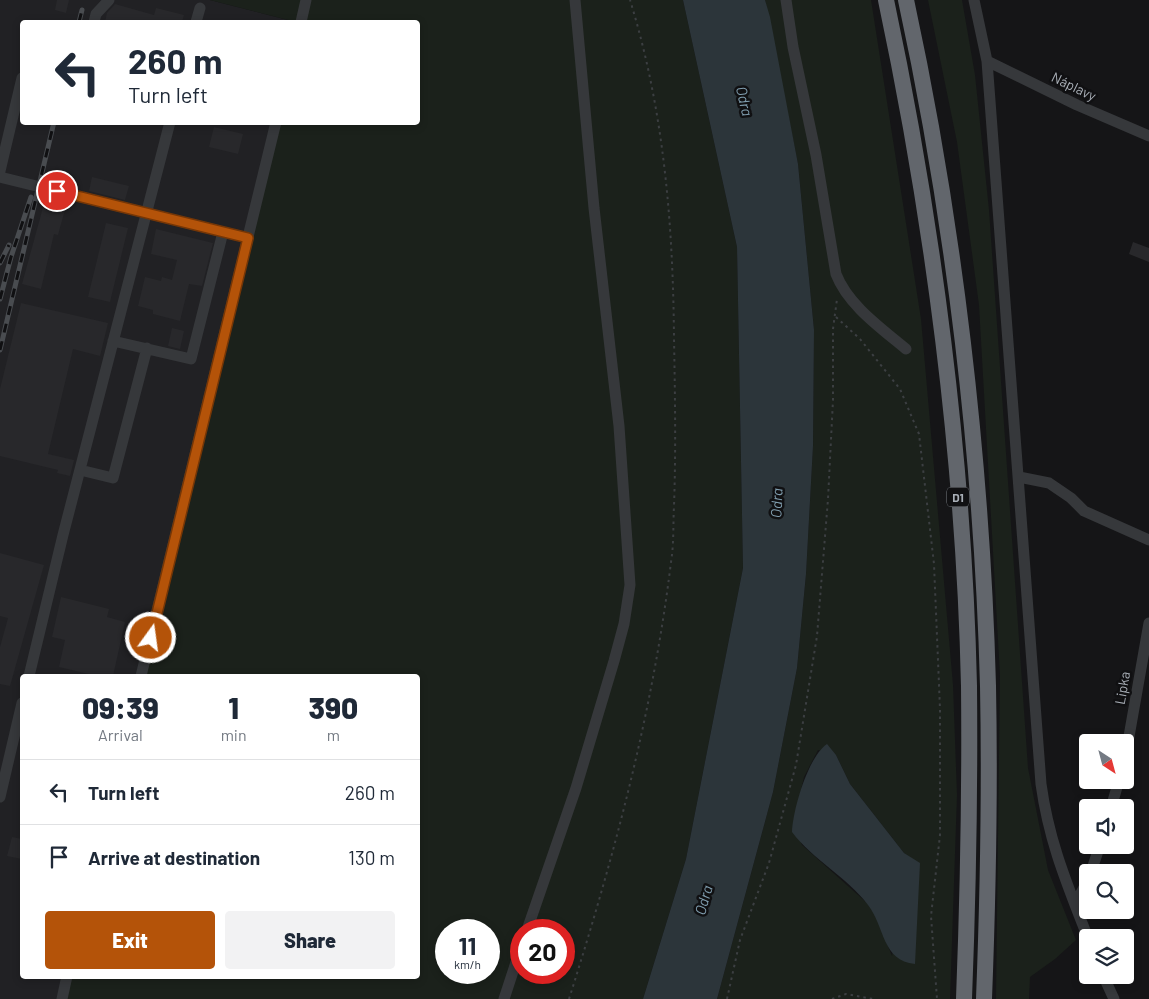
<!DOCTYPE html>
<html lang="en">
<head>
<meta charset="utf-8">
<style>
  :root { --surface:#fff; --page:#f2f2f3; --text:#1f2937; --muted:#747a83; --line:#e0e1e3; --accent:#b45309 }
  body { margin:0; font-family:Barlow,sans-serif; background:var(--page); color:var(--text); height:100vh; display:flex; flex-direction:column; font-size:19px; white-space:nowrap }
  * { box-sizing:border-box; margin:0 }
  p { font-size:16px; color:var(--muted) }
  .icon { flex:none; width:28px; height:28px; fill:none; stroke:currentColor; stroke-width:2; stroke-linecap:round; stroke-linejoin:round }
  .map { position:relative; flex:1; overflow:hidden }
  .side { position:absolute; left:20px; top:674px; width:400px; height:305px; display:flex; flex-direction:column; background:var(--surface); border-radius:5px; box-shadow:0 2px 8px #0003 }
  .side>* { flex:none }
  .guide { position:absolute; left:20px; top:20px; width:400px; height:105px; border-radius:5px; box-shadow:0 2px 8px #0003; background:#fff; color:var(--text); overflow:hidden }
  .needle { width:32px; rotate:144deg }
  .fabs { position:absolute; left:1079px; top:734px; display:grid; gap:10px }
  .fabs a { display:grid; place-items:center; width:55px; height:55px; border-radius:5px; background:var(--surface); box-shadow:0 2px 8px #0003; font-size:25px }
  .speed { position:absolute; left:435px; top:919px; display:flex; gap:10px; font-size:25px; font-weight:700; text-align:center }
  .speed>* { display:grid; place-content:center; width:65px; height:65px; border-radius:50%; background:var(--surface); box-shadow:0 2px 8px #0003; line-height:1 }
  .speed small { font-size:12px; font-weight:400 }
  .speed .limit { border:8px solid #d22; background:#fff; color:#111 }
  .pin { position:absolute; display:grid; place-items:center; width:42px; height:42px; color:#fff; margin:-21px; border:2px solid #fff; border-radius:50%; box-shadow:0 1px 5px #0007 }
  .me { position:absolute; width:55px; margin:-28px; rotate:14deg; stroke-linejoin:round; filter:drop-shadow(0 0 4px #0008) }
  .turn { display:flex; align-items:center; gap:18px; height:105px; padding:0 25px; font-size:22px }
  .turn .icon { width:65px; height:65px; stroke-width:2.5 }
  .turn b { display:block; font-size:35px; line-height:42px }
  .eta { display:flex; justify-content:space-evenly; align-items:center; height:85px; text-align:center }
  .eta b { font-size:30px; font-weight:800; line-height:35px }
  .cta { display:flex; gap:10px; margin-top:auto; padding:10px 25px }
  .cta a { flex:1; height:58px; border-radius:5px; background:var(--accent); color:#fff; font-size:20px; font-weight:800; line-height:58px; text-align:center }
  .cta a+a { background:var(--page); color:var(--text) }
  ul { padding:0; list-style:none }
  li { display:flex; align-items:center; gap:15px; height:65px; padding:0 25px; border-top:1px solid var(--line) }
  li div { flex:1 }
  li b { display:block; font-size:19px }
  li em { font-style:normal }
  .map>svg:first-child { display:block }
</style>
</head>
<body>
<div class="map">
<svg width="1149" height="999" viewBox="0 0 1149 999">
  <rect width="100%" height="100%" fill="#151517"/>
  <path fill="#212124" d="M0,0h210l86,22h-274v100l254,1 -134,553h-120v300h45l-5,23h-62z"/>
  <path fill="#1b211b" fill-rule="evenodd" d="M210,0h473l54,247 6,321 -57,291 -43,140h-581l5,-23h351v-300h-277l135,-553 142,-1v-100h-122zM446,930h43v42h-43zM521,930h43v42h-43z
    M765,0h106l50,319 32,366 4,110 -7,204h-233l56,-207 24,-124 9,-94 7,-128 1,-116 -16,-166zM818,750l18,5 14,29 54,69 10,8 -22,95 -16,-40 -9,-13 -65,-58 -9,-21 11,-47z
    M928,0h34l13,75 14,135 39,558 20,102 28,70 -21,19 -25,18 -1,22h-33l4,-324 -21,-370 -22,-163z"/>
  <path fill="#2c353a" d="M683,0h82l5,17 28,147 16,166 -1,116 -7,128 -9,94 -24,124 -56,207h-74l43,-140 57,-291 -6,-321z
    M827,744l9,11 14,29 54,69 16,10 -5,101c-33,-3 -30,-37 -47,-59 -21,-28 -55,-45 -76,-73 1,-23 16,-75 35,-88z"/>
  <path fill="#28282b" d="M57,0h12l-3,13 -11,-3z
    M115,4l39,11 2,-7 28,7 -2,7h-77l2,-9z
    M214,127l29,7 -5,20 -29,-7z
    M92,177l37,9 -4,14 -36,-9z
    M45,200l21,6 -8,29 -4,-1 -13,55 -19,-5z
    M106,223l22,5 -18,74 -22,-5z
    M156,229l57,14 -11,43 -13,-2 -9,37 -27,-7v-4l-15,-4 7,-29 16,4 1,-4 10,3 5,-20 -26,-6z
    M1133,242l16,6v14l-20,-8z
    M21,303l87,20 -8,33 -27,-7 -25,105 26,6 -4,16 -13,-3 1,-3 -58,-14v-67z
    M172,328l12,3 -4,18 -12,-3z
    M0,553l44,12 -34,121 -10,-2v-37l8,-29 -8,-2z
    M61,597l48,12 -2,8 18,5 -12,54h-16l-38,-9 6,-27 -13,-3z
    M12,837l10,2v20l-15,-3z"/>
  <g fill="none" stroke-linecap="round" stroke-linejoin="round">
    <path stroke="#3c3f42" stroke-width="2" stroke-dasharray="2.5 4" stroke-linecap="butt" d="M836,317l24,22 40,50 19,45 15,130 6,145v126l-9,81 6,83
      M569,999c45,-142 84,-288 102,-437 3,-18 2,-37 3,-56 2,-56 1,-112 0,-168 -1,-114 -10,-228 -44,-338
      M727,999l13,-59 29,-77 27,-98 21,-129 11,-137 5,-99v-71l4,-30
      M832,999l14,-5 27,5"/>
    <path stroke="#36383b" stroke-width="11" d="M786,0l7,47 23,108 20,119c12,31 45,54 70,75
      M974,0l13,61 54,723c8,58 26,100 47,154
      M94,22l2,-8 13,-14
      M196,22l4,-14
      M301,22l5,-22
      M987,61l90,44 72,31
      M0,171l22,-93
      M0,177l248,61
      M113,341l78,18 32,-127
      M80,470l33,8 34,-130
      M1019,477l30,6 22,15 13,13 65,29
      M29,676l34,-141 107,-413
      M141,676l135,-554
      M1125,759l24,-136
      M0,797l22,-94
      M1111,808l8,-28
      M1091,872l9,-27
      M1075,904l13,-24
      M527,930l49,-142 38,-127 10,-37 6,-39 -11,-159 -25,-218 -19,-208
      M1103,975l11,24
      M62,999l5,-23
      M504,999l17,-52"/>
    <path stroke="#62666c" stroke-width="16" d="M886,0c47,221 78,460 83,686 1,104 -1,209 -5,313
      M906,0c48,221 76,460 82,686 2,104 0,209 -4,313"/>
    <g stroke="#494c50" stroke-width="5">
      <path id="rail" d="M79,22l3,-12
        M0,263l9,-18
        M0,299l11,-42 20,-60
        M0,350l54,-228"/>
    </g>
    <use href="#rail" stroke="#101012" stroke-width="3" stroke-dasharray="9" stroke-linecap="butt"/>
  </g>
  <g fill="none" stroke-linecap="round" stroke-linejoin="round">
    <g stroke="#753606" stroke-width="12">
      <path id="route" d="M57,191l191,47 -97,400"/>
    </g>
    <use href="#route" stroke="#b45309" stroke-width="9"/>
  </g>
  <g text-anchor="middle" dominant-baseline="central" stroke-width="5" stroke-linejoin="round" paint-order="stroke">
    <rect fill="#101012" stroke="#7a7f85" stroke-width="1" x="947" y="487.5" width="22" height="19" rx="4"/>
    <g font-size="12" font-weight="bold" fill="#a8aeb6">
      <text x="958" y="497">D1</text>
    </g>
    <g font-size="14" fill="#a8aeb6" stroke="#101012">
      <text transform="translate(1074 86) rotate(26)">Náplavy</text>
      <text transform="translate(1122 688) rotate(-80)">Lipka</text>
    </g>
    <g font-size="15" font-style="italic" fill="#809eaf" stroke="#101012">
      <text transform="translate(745 101) rotate(77)">Odra</text>
      <text transform="translate(776 503) rotate(-87)">Odra</text>
      <text transform="translate(703 900) rotate(-74)">Odra</text>
    </g>
  </g>
</svg>
<div class="fabs">
<a><svg class="needle" viewBox="-14 -14 28 28"><path d="M0-13l5 13h-10z" fill="#e53935"/><path d="M0 13l5-13h-10z" fill="#747a83"/></svg></a>
<a><svg class="icon" aria-label="sound" viewBox="0 0 24 24"><path d="M4 9h4l5-4v14l-5-4H4zM17 9q2 3 0 6"/></svg></a>
<a><svg class="icon" aria-label="search" viewBox="0 0 24 24"><circle cx="10" cy="10" r="6"/><path d="M15 15l6 6"/></svg></a>
<a><svg class="icon" aria-label="layers" viewBox="0 0 24 24"><path d="M12 4l9 5-9 5-9-5zM3 14l9 5 9-5"/></svg></a>
</div>
<div class="speed"><div>11<small>km/h</small></div><div class="limit">20</div></div>
<div class="pin" style="left:57px;top:191px;background:#d93025"><svg class="icon" aria-label="arrive" viewBox="0 0 24 24"><path d="M6 21V4h12l-3 4 3 4H6"/></svg></div>
<svg class="me" style="left:151px;top:638px" viewBox="-20 -20 40 40"><circle r="17" fill="#b45309" stroke="#fff" stroke-width="3"/><path d="M0-11L8 9 0 5-8 9z" fill="#fff"/></svg>
<div class="guide">
<div class="turn"><svg class="icon" aria-label="left" viewBox="0 0 24 24"><path d="M17 20v-9H6M10 6l-5 5 5 5"/></svg><div><b>260 m</b>Turn left</div></div>
</div>
<section class="side">
<div class="eta">
<div><b>09:39</b><p>Arrival</p></div>
<div><b>1</b><p>min</p></div>
<div><b>390</b><p>m</p></div>
</div>
<ul>
<li><svg class="icon" aria-label="left" viewBox="0 0 24 24"><path d="M17 20v-9H6M10 6l-5 5 5 5"/></svg><div><b>Turn left</b></div><em>260 m</em></li>
<li><svg class="icon" aria-label="arrive" viewBox="0 0 24 24"><path d="M6 21V4h12l-3 4 3 4H6"/></svg><div><b>Arrive at destination</b></div><em>130 m</em></li>
</ul>
<div class="cta"><a>Exit</a><a>Share</a></div>
</section>
</div>
</body>
</html>
